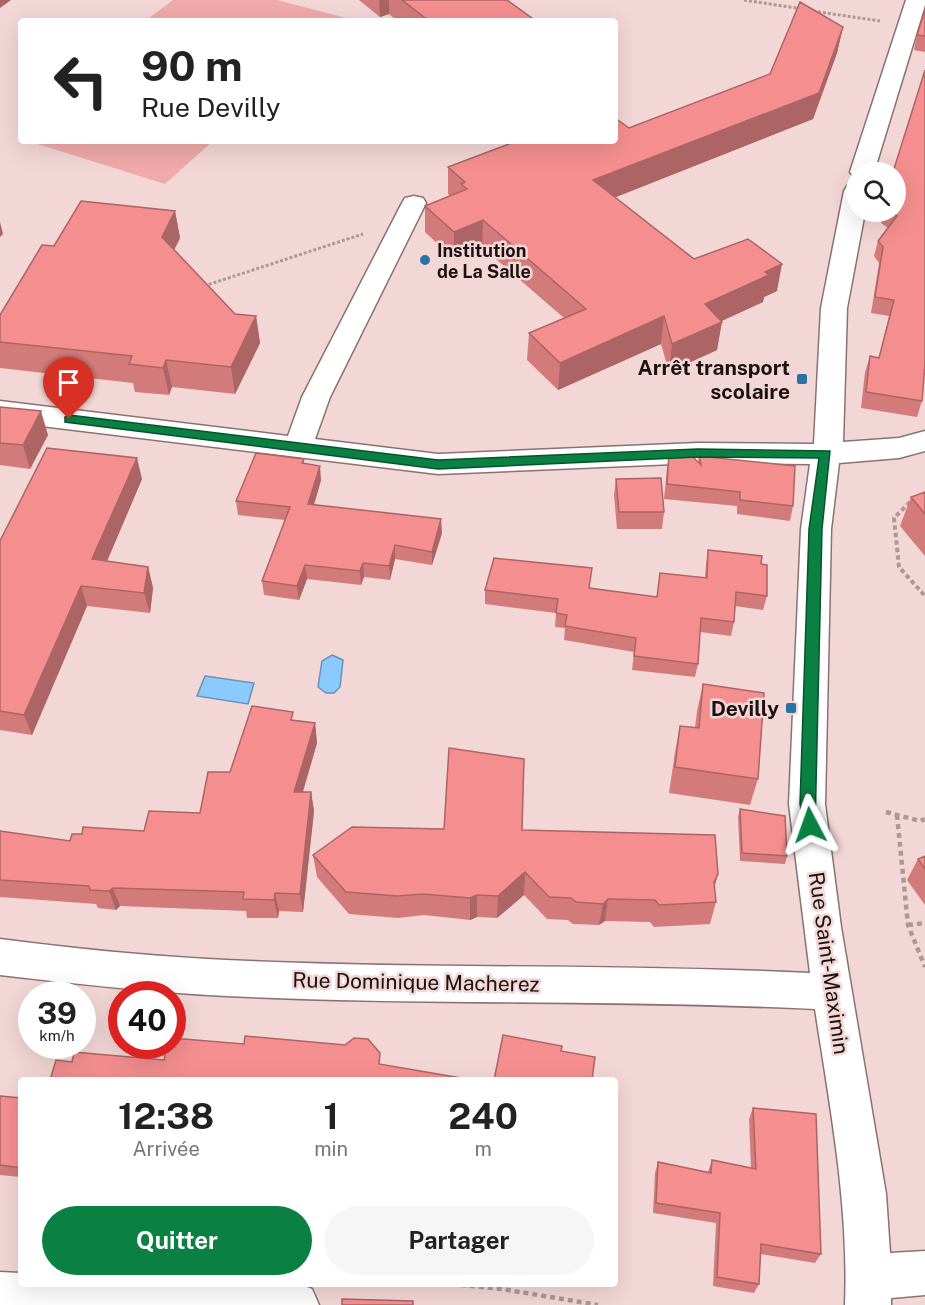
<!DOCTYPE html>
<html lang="fr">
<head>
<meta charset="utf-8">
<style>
  :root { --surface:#fff; --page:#f6f6f6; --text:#222; --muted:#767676; --accent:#0b8043 }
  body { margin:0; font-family:"Public Sans",sans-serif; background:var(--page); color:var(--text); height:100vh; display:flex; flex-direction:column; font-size:22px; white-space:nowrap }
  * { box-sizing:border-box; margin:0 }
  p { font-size:20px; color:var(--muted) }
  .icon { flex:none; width:33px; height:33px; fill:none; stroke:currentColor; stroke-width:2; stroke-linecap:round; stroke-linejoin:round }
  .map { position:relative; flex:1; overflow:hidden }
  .side { position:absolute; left:18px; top:1077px; width:600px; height:210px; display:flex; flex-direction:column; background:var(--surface); border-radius:6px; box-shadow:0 6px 24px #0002 }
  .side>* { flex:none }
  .hud { position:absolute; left:18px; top:18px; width:600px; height:126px; border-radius:6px; box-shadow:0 6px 24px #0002; background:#fff; color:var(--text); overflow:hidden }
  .tools { position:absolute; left:846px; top:162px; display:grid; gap:12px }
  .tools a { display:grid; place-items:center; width:60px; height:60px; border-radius:50%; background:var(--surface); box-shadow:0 6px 24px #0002; font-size:30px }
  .speed { position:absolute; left:18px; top:981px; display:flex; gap:12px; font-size:30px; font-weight:700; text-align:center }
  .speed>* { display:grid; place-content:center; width:78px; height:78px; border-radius:50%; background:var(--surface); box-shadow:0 6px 24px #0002; line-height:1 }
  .speed small { font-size:15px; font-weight:400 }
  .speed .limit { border:9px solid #d22; background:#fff; color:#111 }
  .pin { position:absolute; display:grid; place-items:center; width:51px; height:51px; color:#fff; margin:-62px -26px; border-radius:50% 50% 50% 0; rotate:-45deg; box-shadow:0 0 6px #0007 }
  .pin .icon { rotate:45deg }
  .me { position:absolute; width:66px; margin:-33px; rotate:356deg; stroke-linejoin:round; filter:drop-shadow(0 0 4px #0008) }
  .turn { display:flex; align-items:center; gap:21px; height:126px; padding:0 24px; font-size:27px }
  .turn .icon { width:78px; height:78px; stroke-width:2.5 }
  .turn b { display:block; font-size:42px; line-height:51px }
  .eta { display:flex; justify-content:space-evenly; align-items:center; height:102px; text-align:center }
  .eta b { font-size:36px; font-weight:700; line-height:42px }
  .action { display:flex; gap:12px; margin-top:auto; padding:12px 24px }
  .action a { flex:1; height:69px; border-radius:36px; background:var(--accent); color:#fff; font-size:24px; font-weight:700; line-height:69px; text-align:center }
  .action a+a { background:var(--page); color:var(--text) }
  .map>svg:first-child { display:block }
</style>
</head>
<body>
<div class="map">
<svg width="925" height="1305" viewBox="0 0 925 1305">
  <rect width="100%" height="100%" fill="#f3d7d6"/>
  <path fill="#efaaa9" d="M173,0h104l73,19 -205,2z
    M28,141h185l-48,43z"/>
  <path fill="#8bcafe" stroke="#6992b7" stroke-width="1.5" d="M332,655l11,5 -3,27 -6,6h-8l-8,-6 4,-26z
    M205,676l49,7 -6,21 -51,-8z"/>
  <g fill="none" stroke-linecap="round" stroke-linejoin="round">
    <g stroke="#8b7271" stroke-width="3">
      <path id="minor" d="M906,0h19v5l-51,167h-18v6l-2,-1 -4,-5z
        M856,184v28h9l-18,96 -4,134 56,-4 26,-7v20l-26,7 -60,5 -8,66 -6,275 16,123 45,267 4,59 35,-2v44l-34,3v7h-46c4,-99 -15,-198 -30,-296 -202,-10 -405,-3 -607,-14 -70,-4 -139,-12 -208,-20v-36c69,9 138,16 207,20 201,11 402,4 603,14l-21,-169 12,-275 9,-65 -112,-1 -260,11 -438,-53v-20l288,35 14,-39 100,-194 3,-5 9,-2 9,2 3,5 -96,194 -15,42 123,15 260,-11 116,1 7,-136 23,-117 3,-5z
        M0,1272l21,1v11h279l12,5 7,16h-319z"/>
    </g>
    <path stroke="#ae9897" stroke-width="3" stroke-dasharray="3 2" stroke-linecap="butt" d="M744,0l59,9
      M813,11l67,10
      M204,286l159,-52"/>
    <path stroke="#ae9897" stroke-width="4" stroke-dasharray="4.5 3" stroke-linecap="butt" d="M910,502l-16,16 5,49 26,29"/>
    <path stroke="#ae9897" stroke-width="4.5" stroke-dasharray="5 4" stroke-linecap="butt" d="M886,812l34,9 5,-2
      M897,815l11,110 17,42
      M908,925l17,-2
      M452,1284l50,5 96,16"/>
    <use href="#minor" fill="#fff" fill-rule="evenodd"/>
  </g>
  <path fill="#d37b7b" d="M359,0h148l29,21h-139l-8,-7 -9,3z
    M925,10v42l-11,-2 3,-15z
    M843,27l-6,26 -24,66 -198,78 79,62 83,32 -13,6 -1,5 -42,19 -4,29 -48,22 -8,-28 -103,46 -31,-30 2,-27 35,-15 -82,-71 -28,12 -29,-27v-26l25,-10 -2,-2v-27l181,-39 141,-54z
    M925,70l-3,331 -5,16 -56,-9 4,-36 5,-16 9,2 10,-42 -18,-3 8,-50 -5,-7 4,-15 10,-13 -7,-5 3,-11h12z
    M175,211l5,27 -6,12 61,64 21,2 4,27 -25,51 -63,-7 -3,8 -34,-3 -2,-9 -133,-15v-53l54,-69z
    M0,407l48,28 -18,34 -30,-4z
    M669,453l29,9 1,-6 94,50 -3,15 -53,-7v-8l-73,-7 3,-31z
    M304,459v4l17,17 -7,25 128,28 -10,32 -37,-6 -5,21 -26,-3 -3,8 -54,-6 -8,21 -35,-5 -2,-14 23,-61 -47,-5 -2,-14z
    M142,479l-35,82 41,6 5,21 -3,25 -63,-7 -55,129 -32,-5v-189z
    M616,479l48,33 -2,17h-45l-3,-34z
    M925,492v64l-25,-30 11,-29z
    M708,550l53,14 6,32 -4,14 -28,-4 -1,16 -3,14 -31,-4 -2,32 -3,13 -63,-7 2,-18 -70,-12 1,-12 -10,-1 1,-14 -71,-9v-14l105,-2 67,9 3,-24 45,5 1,-14z
    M703,684l55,95 -8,26 -81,-12 6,-41 5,-26 15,2 2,-17z
    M294,720l21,3 2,20 -14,49h8l3,19 -11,101 -24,-1 -1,7h-31l-1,-7 -126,-5 -4,4 -18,-2 -2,-4 -96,-7v-66l70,10 12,-7 62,-3 56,-18 30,-41z
    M740,809l47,47 -2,8 -45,-3 -2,-44z
    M444,829l78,1 192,58 2,14 -6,22 -56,3 -4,-5 -45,-1 -6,4 -26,-1 -5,-4 -21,-1 -23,-24 -27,23 -20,-1 -7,3 -46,-5 -26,3 -49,-4 -32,-37 -4,-22z
    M925,856v49l-18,-25 11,-21z
    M0,1096l21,2v79l-21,-2z
    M753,1108l68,146 -6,9 -55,-9 -1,30 -5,9 -41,-7 3,-63 -63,-10 2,-40 3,-11 50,10 4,-12 39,8 -2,-49z"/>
  <path fill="#ac6464" d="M0,0h11l-11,8z
    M379,0h10v14l-9,3z
    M843,27l-6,26 -24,66 -222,88 2,-27 226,-87z
    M175,211l5,27 -13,26 -5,-27z
    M483,220l-1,27 -28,12v-27z
    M0,222l3,12 -3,3z
    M782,264l-5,27 -13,6 -1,5 -63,29 5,-27 60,-32z
    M256,316l4,27 -25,51 -4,-27z
    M664,316l-3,28 -103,46 2,-27z
    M722,322l-5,28 -48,22 3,-28z
    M166,360l6,27 -3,8 -6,-27z
    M41,411l7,24 -18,34 -7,-24z
    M137,458l5,21 -43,101 -7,-21z
    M320,466l1,14 -11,38 -2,-14z
    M441,519l1,14 -10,32v-13z
    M395,545v14l-5,21 -1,-14z
    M363,563l1,14 -3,8 -1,-14z
    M305,565l2,14 -8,21 -2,-14z
    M148,567l5,21 -3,25 -6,-20z
    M81,586l6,20 -55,129 -8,-20z
    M315,723l2,20 -20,68 -3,-19z
    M311,792l3,19 -11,101 -3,-18z
    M525,872l-1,23 -27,23 1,-22z
    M718,874l-6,22 -4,8 6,-22z
    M113,888l7,18 -4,4 -7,-19z
    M275,893l4,18 -1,7 -4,-18z
    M477,895v22l-7,3v-22z
    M608,899l-3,22 -6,4 4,-21z"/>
  <path fill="#f58f8f" stroke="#ac6464" stroke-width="1.5" d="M402,0h105l29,21h-107z
    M800,2l43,25 -24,66 -226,87 101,79 54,-20 34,25 -17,8 4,3 -64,29 17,18 -50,22 -8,-28 -104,47 -31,-30 57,-24 -103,-89 -29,12 -29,-26 42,-17 -6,-5 4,-2 -17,-15 69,-26h98v-23l14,10 141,-54z
    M925,10v26l-8,-1z
    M925,70v294l-3,37 -56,-9 4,-36 9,2 15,-58 -19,-3 8,-50 -5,-6 19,-25 -6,-4h5v-40h-3z
    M81,201l94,10 -13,26 73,77 21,2 -25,51 -65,-7 -3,8 -34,-4 3,-8 -132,-14v-27l42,-70 12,1z
    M0,407l41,4 -18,34 -23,-2z
    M47,448l90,10 -45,101 56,8 -4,26 -63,-7 -57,129 -24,-4v-170z
    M256,453l48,6 -2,4 18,3 -12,38 133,15 -9,33 -37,-7 -6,21 -26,-3 -3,8 -55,-6 -8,21 -35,-5 28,-74 -54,-6z
    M669,453l23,3 9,9 -2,-9 96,10 -2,40 -53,-6v-8l-73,-8z
    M661,478l3,34h-45l-3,-33z
    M925,492v22l-14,-17z
    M708,550l54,6 -1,8 6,1v31l-31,-4 -2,30 -33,-4 -3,46 -64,-8 2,-18 -71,-12 2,-11 -11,-2 2,-14 -73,-9 9,-32 98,10 -3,20 68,9 3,-24 47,5z
    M703,684l61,9 -6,86 -83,-12 5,-41 19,2z
    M252,706l41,6 -2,8 24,3 -21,69h17l-11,102 -25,-1 -1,7 -31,-1 1,-7 -131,-4 -4,3 -19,-1 -1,-4 -89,-6v-49l70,10 2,-7h10l1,-7 61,4 5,-20 51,2 8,-41h22z
    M449,748l75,11 -2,71 193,5 3,39 -4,8 2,20 -57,3 -4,-5 -47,-1 -5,5 -27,-2 -5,-4 -22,-1 -24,-25 -27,24 -21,-1 -7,3 -47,-4 -26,2 -51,-4 -33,-37 39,-28 92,2z
    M740,809l45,7 2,40 -45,-3z
    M925,856v13l-7,-10z
    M503,1035l59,11 -1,5 34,6 -3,23h-98z
    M245,1036l100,9 9,-7 14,1 12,14 -1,11 88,15 -1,1h-416l6,-20 16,2 2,-10 90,8 3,-14h5v-8l72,6z
    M0,1096l21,2v70l-21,-3z
    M753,1108l63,6 5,140 -60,-10 -2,40 -42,-7 3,-64 -64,-10 2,-41 53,11 1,-13 44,9z
    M342,1299l71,2v4h-71z"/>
  <path fill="#0b8043" stroke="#07532c" stroke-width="1.5" d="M69,415l369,45 260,-11 132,2 -8,78 -7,300h-10l-5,-25 9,-275 10,-71 -121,-1 -260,12 -373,-47v-5z"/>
  <g fill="#2a71a5" stroke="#f3d7d6" stroke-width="2">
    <circle cx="425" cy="260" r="6"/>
    <rect x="796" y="373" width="12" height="12" rx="3"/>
    <rect x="785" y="702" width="12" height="12" rx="3"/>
  </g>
  <g text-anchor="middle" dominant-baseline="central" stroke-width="5" stroke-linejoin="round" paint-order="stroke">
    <g font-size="18" font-weight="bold" fill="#1a1110" stroke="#f3d7d6" text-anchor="start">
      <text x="437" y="250">Institution<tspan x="437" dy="21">de La Salle</tspan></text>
    </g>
    <g font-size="21" font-weight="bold" fill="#1a1110" stroke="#f3d7d6" text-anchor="end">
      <text x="790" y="367">Arrêt transport<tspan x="790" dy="24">scolaire</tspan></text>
      <text x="779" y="708">Devilly</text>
    </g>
    <g font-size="21" fill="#1a1110" stroke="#f3d7d6">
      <text transform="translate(829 963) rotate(82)">Rue Saint-Maximin</text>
      <text transform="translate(416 982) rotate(1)">Rue Dominique Macherez</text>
    </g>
  </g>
</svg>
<div class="tools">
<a><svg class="icon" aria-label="search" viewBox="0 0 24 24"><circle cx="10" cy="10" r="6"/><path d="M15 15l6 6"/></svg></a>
</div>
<div class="speed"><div>39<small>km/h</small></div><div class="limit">40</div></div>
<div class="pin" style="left:69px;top:419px;background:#d93025"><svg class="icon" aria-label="arrive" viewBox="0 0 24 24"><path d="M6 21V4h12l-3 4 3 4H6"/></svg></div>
<svg class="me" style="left:810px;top:825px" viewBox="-20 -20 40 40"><path d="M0-17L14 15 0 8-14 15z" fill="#0b8043" stroke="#fff" stroke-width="4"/></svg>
<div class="hud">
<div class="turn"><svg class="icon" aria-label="left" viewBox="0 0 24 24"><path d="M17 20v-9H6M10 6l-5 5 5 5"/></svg><div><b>90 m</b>Rue Devilly</div></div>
</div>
<section class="side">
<div class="eta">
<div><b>12:38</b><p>Arrivée</p></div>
<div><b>1</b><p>min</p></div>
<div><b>240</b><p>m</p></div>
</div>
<div class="action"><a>Quitter</a><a>Partager</a></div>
</section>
</div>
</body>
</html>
